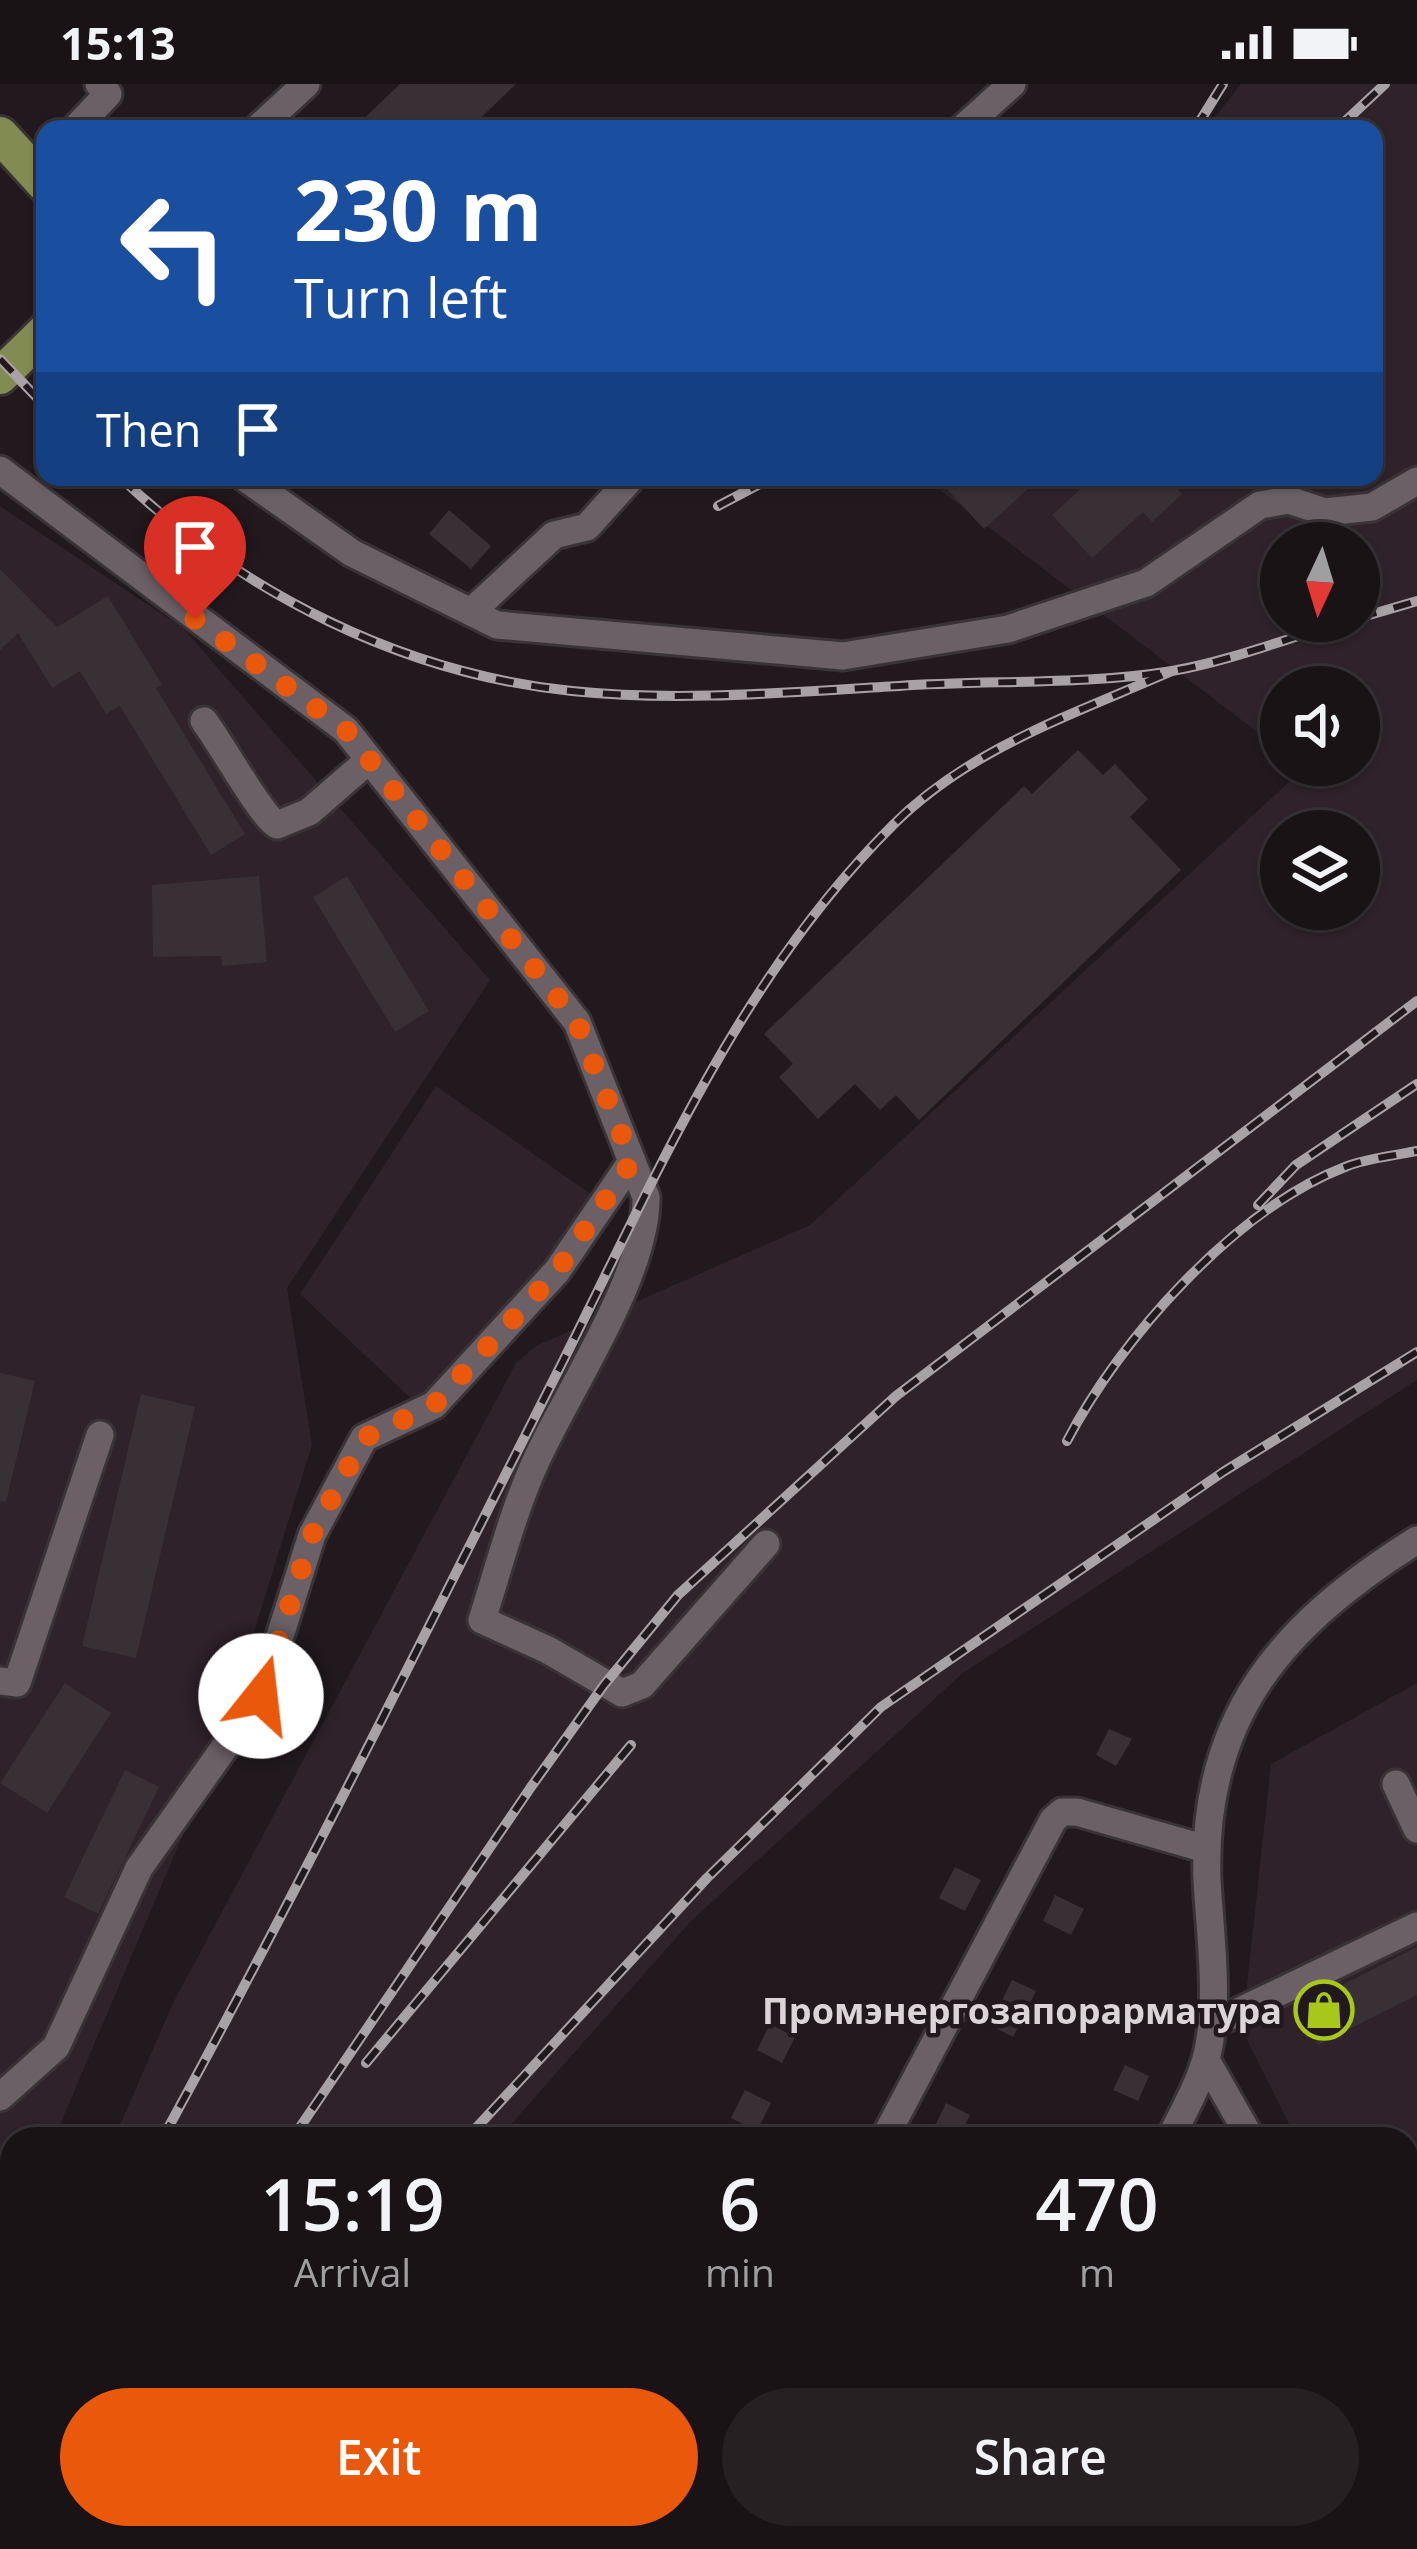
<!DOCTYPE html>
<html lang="en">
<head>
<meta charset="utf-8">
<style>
  :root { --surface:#191316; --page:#262023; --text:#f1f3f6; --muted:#9f9ea1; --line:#373235; --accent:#ea580c }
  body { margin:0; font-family:"Open Sans",sans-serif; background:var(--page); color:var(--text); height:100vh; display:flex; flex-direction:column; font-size:45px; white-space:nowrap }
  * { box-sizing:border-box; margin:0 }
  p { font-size:39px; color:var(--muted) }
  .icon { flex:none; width:66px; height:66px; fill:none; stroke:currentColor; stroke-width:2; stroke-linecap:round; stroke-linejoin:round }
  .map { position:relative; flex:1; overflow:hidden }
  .details { position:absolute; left:0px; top:2043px; width:1419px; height:423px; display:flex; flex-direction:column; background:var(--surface); border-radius:36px 36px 0 0; box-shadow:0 3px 9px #0004,0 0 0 3px var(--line) }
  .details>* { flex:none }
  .guide { position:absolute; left:36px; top:36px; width:1347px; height:366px; border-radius:24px; box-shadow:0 3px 9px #0004,0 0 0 3px var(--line); background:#1a4fa0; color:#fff; overflow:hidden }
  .needle { width:78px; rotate:184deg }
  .fabs { position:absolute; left:1260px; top:438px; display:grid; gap:24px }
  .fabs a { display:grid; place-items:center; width:120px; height:120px; border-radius:50%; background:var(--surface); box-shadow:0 3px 9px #0004,0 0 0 3px var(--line); font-size:60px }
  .pin { position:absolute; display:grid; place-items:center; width:102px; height:102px; color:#fff; margin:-123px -51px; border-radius:50% 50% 50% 0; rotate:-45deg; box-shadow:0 0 12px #0007 }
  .pin .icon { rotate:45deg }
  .me { position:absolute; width:132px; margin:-66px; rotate:16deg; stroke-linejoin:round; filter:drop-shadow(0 0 9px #0008) }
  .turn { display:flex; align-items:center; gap:42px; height:252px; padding:0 60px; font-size:54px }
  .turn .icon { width:156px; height:156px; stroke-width:2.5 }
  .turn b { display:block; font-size:84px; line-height:102px }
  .then { display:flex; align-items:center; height:114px; padding:0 60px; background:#0003; gap:24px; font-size:45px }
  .eta { display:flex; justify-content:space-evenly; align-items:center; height:204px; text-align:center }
  .eta b { font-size:72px; font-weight:600; line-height:84px }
  .button { display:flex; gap:24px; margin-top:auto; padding:24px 60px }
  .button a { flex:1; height:138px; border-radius:72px; background:var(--accent); color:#fff; font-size:48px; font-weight:600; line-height:138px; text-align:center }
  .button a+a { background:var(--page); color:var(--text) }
  .status { display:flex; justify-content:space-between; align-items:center; height:84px; padding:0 60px; background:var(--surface); direction:ltr }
  .status svg { height:33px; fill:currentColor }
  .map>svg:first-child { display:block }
</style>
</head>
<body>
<div class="status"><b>15:13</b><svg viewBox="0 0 49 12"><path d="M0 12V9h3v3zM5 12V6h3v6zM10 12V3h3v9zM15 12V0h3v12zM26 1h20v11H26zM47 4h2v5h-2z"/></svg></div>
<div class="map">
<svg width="1417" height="2465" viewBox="0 0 1417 2465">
  <rect width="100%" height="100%" fill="#21191e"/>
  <path fill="#2f222a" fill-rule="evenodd" d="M1241,0h176v1296l-454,293 -272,248 -193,218h-384l59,-136 343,-640 20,-17 274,-121 494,-457 -3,-3h58v-78h-78v63l-349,-266 5,-7h437v-348h-168zM1281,459h78v78h-78zM1281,747h78v78h-78z
    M0,422l183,122 307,352 -203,308 25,157 -99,319 -159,375h-42v103l-12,30z
    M436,1002l155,108v30l-173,181 -118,-111z
    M1417,1599v693l-10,-19v-218h-110l-55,-109 29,-266z
    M12,2292v162h182l-7,11h-187v-146z"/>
  <path fill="#393036" d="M400,0h116l-47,45h-116z
    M959,393h82l-57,52 -38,-41z
    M1094,393h72l16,17 -30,28 -9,-10 -51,46 -40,-43z
    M449,426l42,36 -20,23 -42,-35z
    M0,485l57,58 51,-31 54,89 -6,3 89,146 -34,21 -91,-149 -14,8 -26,-43 -28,17 -34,-55 -18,17z
    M1078,666l25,25 12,-11 33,35 -18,18 51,53 -262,250 -23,-25 -16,15 -25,-26 -37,35 -39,-42 14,-13 -29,-30 260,-248 8,8z
    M259,792l8,86 -45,4 -1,-10 -68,1 -1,-72z
    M347,792l82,135 -34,21 -82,-135z
    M0,1289l35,8 -29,121 -6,-1z
    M141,1310l54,13 -59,251 -54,-12z
    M65,1599l46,30 -64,100 -47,-30z
    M1109,1645l23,10 -16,27 -20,-11z
    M125,1686l34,17 -61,127 -34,-17z
    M955,1783l26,13 -16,31 -26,-13z
    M1055,1811l29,14 -13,26 -28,-14z
    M1417,1863v48l-99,50 -19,-38z
    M1012,1896l24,11 -23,46 -23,-12z
    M770,1940l25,13 -13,26 -25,-13z
    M1125,1981l24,11 -11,25 -25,-11z
    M745,2006l26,13 -14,28 -26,-13z
    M946,2019l24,12 -12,24 -24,-11z"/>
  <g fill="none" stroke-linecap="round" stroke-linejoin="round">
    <g stroke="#393336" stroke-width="33">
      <path id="minor" d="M75,45l33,-35 -9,-10
        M257,45l49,-45
        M962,45l50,-45
        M0,386l346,260 231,292 69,175c1,78 -77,191 -110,264 -23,50 -37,106 -54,159l66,30 74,43 20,-8 124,-141
        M244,393l108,76 145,72 346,31 165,-27 138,-46 114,-78 29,-5 36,12 47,-5 45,-26
        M471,528l83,-77 33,-8 45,-50
        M204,637c17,22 57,95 73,104l32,-13 60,-52
        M0,1597l17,2 83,-248
        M1396,1700l21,45
        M1213,1940l204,-98
        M1206,1976l45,79
        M0,2013l56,-50 83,-179 122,-172 51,-161 52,-97 70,-33 123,-134 75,-110
        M884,2055l169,-319 9,-8h15l129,37
        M1170,2055c13,-27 30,-56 37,-84 13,-55 3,-119 0,-175 -6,-164 76,-256 210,-340
        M0,2225l12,-25
        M1407,2336l10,19
        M290,2465l5,-11
        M689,2465l5,-11
        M986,2465l4,-11
        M1259,2465l5,-11"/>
    </g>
    <g stroke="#393336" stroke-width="42">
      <path id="major" d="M0,51l45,49
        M0,292l45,-44"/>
    </g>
    <use href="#minor" stroke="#6a6066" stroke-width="27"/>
    <use href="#major" stroke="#828b51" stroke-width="36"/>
    <g stroke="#a8a1a5" stroke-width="10">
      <path id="rail" d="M1195,45l28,-45
        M1337,45l48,-45
        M0,275l45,47
        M120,393c122,116 283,197 452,214 108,11 219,1 327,-5 87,-6 189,-1 273,-15 59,-10 118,-34 175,-50
        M718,422l55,-29
        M1359,534l58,-17
        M1258,1121l38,-40 121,-81
        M1067,1357c53,-102 168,-232 278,-274 22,-9 49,-11 72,-16
        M366,1979l265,-318
        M162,2055c137,-250 263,-506 392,-760 98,-193 183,-399 339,-554 77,-77 181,-111 279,-154
        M292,2055l239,-352 73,-102 74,-90 218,-199 521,-395
        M466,2055l241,-261 174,-171 342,-235 194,-120
        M0,2355l12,-23
        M37,2465l6,-11
        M148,2465l7,-11"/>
    </g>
    <use href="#rail" stroke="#21191e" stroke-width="6" stroke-dasharray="18" stroke-linecap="butt"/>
  </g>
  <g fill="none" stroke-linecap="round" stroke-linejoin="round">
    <path stroke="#ea580c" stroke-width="21" stroke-dasharray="0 37.8" d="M195,535l151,111 231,292 55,139 -75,110 -123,134 -70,33 -52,97 -51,161"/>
  </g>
  <defs>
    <g id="shop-ring" transform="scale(3)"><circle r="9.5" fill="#21191e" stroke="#a9c71b" stroke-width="1.5"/><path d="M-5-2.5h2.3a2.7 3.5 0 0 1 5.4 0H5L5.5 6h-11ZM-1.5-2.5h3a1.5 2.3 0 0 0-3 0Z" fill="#a9c71b"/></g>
  </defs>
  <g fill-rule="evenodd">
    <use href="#shop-ring" x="1324" y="1926"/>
  </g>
  <g text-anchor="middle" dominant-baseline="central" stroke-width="9" stroke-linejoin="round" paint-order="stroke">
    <g font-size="36" font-weight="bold" fill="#dbd5d8" stroke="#21191e" text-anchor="end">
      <text x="1282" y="1926">Промэнергозапорарматура</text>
    </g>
  </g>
</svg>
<div class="fabs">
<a><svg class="needle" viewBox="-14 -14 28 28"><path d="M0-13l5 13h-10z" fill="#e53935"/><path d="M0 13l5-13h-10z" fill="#9f9ea1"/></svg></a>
<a><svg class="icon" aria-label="sound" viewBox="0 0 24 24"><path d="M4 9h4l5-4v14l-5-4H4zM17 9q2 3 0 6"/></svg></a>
<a><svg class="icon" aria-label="layers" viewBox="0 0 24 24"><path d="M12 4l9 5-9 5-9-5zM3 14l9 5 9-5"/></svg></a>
</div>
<div class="pin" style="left:195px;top:535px;background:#d93025"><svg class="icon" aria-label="arrive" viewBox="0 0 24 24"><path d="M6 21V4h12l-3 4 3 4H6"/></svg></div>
<svg class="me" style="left:261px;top:1612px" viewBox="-20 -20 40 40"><circle r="19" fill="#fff"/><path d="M0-13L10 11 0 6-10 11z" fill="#ea580c"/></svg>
<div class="guide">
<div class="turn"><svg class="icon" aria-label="left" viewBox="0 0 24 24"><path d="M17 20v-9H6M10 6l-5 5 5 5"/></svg><div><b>230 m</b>Turn left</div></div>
<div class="then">Then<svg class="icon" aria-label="arrive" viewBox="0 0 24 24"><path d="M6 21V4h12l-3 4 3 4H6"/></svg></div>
</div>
<section class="details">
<div class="eta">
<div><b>15:19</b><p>Arrival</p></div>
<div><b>6</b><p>min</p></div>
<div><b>470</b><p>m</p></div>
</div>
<div class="button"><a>Exit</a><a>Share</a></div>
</section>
</div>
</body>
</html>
